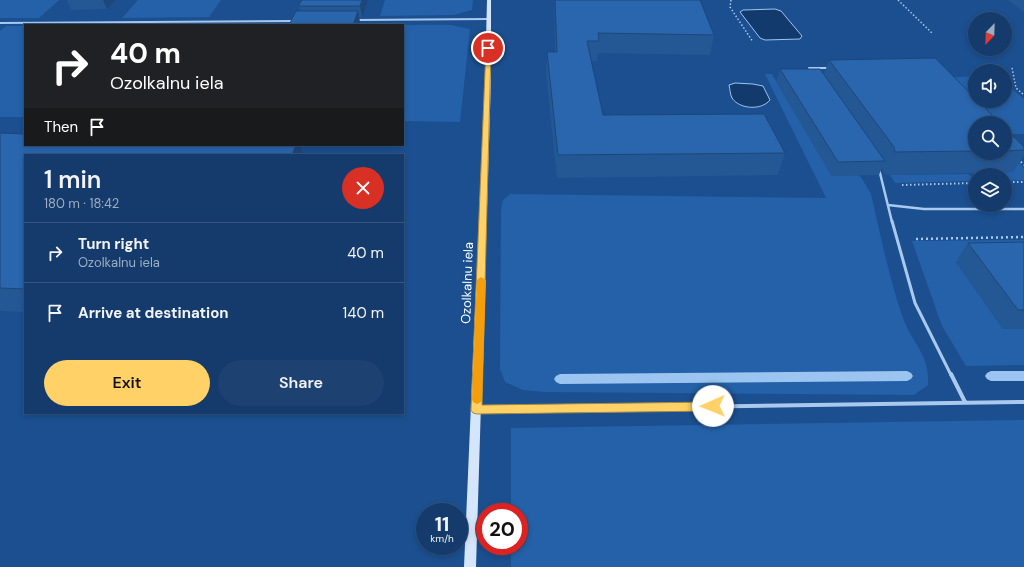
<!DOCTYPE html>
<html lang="en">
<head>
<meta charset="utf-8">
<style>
  :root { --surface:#143b6b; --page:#1d4271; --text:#f1f3f6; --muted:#9dadc1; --line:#33557e; --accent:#ffd166 }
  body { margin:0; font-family:"DM Sans",sans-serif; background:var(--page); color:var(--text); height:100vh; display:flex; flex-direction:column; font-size:15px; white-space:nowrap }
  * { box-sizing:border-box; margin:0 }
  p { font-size:13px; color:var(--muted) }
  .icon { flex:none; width:22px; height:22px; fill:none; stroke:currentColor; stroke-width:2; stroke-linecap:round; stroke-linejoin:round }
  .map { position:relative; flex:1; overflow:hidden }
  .panel { position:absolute; left:24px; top:154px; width:380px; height:260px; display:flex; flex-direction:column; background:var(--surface); border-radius:0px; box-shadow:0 2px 6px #0003,0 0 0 1px var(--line) }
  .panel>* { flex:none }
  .hud { position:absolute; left:24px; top:24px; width:380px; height:122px; border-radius:0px; box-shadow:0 2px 6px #0003,0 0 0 1px var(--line); background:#202124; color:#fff; overflow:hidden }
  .needle { width:26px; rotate:203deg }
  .buttons { position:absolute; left:968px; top:12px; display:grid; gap:8px }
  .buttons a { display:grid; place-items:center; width:44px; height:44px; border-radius:50%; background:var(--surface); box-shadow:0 2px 6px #0003,0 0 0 1px var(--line); font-size:20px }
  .speed { position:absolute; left:416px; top:503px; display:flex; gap:8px; font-size:20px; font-weight:700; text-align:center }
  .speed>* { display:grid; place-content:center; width:52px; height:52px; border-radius:50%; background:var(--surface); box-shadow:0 2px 6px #0003,0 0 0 1px var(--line); line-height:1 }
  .speed small { font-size:10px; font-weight:400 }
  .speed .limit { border:6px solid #d22; background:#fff; color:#111 }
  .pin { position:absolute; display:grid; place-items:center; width:34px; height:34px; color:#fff; margin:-17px; border:2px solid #fff; border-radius:50%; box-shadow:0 1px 4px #0007 }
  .me { position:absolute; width:44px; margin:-22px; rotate:269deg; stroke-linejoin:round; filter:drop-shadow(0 0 3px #0008) }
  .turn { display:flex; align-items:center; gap:14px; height:84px; padding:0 20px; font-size:18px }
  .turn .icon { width:52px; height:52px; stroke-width:2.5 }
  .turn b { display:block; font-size:28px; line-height:34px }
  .then { display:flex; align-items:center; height:38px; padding:0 20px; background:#0003; gap:8px; font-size:15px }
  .round { display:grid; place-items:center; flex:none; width:42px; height:42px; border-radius:21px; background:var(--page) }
  .headline { display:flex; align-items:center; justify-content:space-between; height:68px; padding:0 20px }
  h1 { font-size:24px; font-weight:600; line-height:30px }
  .button { display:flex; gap:8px; margin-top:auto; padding:8px 20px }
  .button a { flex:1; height:46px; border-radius:24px; background:var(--accent); color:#111; font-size:16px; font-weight:600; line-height:46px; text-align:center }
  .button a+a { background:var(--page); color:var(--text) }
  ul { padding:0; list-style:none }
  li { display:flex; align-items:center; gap:12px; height:60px; padding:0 20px; border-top:1px solid var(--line) }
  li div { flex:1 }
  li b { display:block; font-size:15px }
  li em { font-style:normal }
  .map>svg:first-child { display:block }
</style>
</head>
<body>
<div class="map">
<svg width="1024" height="567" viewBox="0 0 1024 567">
  <rect width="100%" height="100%" fill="#1b4f8f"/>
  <path fill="#2461a8" d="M0,0h59l-20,18h-39z
    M138,0h83l-12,17 -87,1z
    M385,0h88l-1,10 -18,5 -74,1z
    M384,25h67l19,4 -10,93 -57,-1v-96z
    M6,26h19v91h-25v-86z
    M1009,73l2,15 13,11v35h-19v-11h-30l-50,-44 50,-3v25h30v-27z
    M765,74h7l60,102 25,-1 4,2 10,17c9,39 18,83 31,121 9,28 28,38 26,70l-14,10 -369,-3 -22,-2 -18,-8 -5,-13 1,-159 2,-10 7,-6 316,4z
    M996,153h14l14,15v12l-19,1v-6h-21l-2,-2 32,-1z
    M968,174l5,5 -3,2 -75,2 -5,-8z
    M1024,240v21l-68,1 47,67h21v36l-58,1 -24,-40 -30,-85z
    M1024,420v147h-513v-21h8v-34h-8v-84z"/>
  <path fill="#123a6d" stroke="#9cc4f0" d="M775,9l6,2 21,25 -2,3 -35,1 -5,-2 -20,-26 3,-2z
    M735,83l18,1 10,2 7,14c-9,11 -31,9 -38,-2 -2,-4 -2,-9 -3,-13z"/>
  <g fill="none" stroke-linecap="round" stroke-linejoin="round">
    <path fill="#9cc4f0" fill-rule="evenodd" d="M907,371l4,2 2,3 -2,3 -4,2 -347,3 -4,-2 -2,-3 2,-3 4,-2z
      M991,371h33v10h-33l-4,-2 -2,-3 2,-3z"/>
    <path stroke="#a9c9ee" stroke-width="1.5" stroke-dasharray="1.5 2" stroke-linecap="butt" d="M731,0l-1,7 23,35
      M898,0l34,33
      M1012,68l4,20 8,7"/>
    <path stroke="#a9c9ee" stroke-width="2" stroke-dasharray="1.5 2.5" stroke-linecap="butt" d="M1018,159l6,6
      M975,173l1,2
      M1005,182h19
      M902,185l73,-2"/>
    <path stroke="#a9c9ee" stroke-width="2.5" stroke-dasharray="2 3" stroke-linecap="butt" d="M916,239l108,-2"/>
    <path stroke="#a9c9ee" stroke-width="2" d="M356,20l132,-1
      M0,23l294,-2
      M811,71l-2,-3h20"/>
    <path stroke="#a9c9ee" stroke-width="2.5" d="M879,169l13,53
      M888,205l36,4h100"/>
    <path stroke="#a9c9ee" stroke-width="3" d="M892,221l23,82 36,72"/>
    <path stroke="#a9c9ee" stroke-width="4" d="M951,374l14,28
      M479,410l545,-8"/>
    <path fill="#d6e6fa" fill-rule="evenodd" d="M487,0h4v78l-15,489h-12l21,-489z"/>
  </g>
  <path fill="#245895" d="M67,0h49l-9,9 -36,1z
    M368,0l-6,18h-3l1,5 -60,-12 -2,-5z
    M554,0h146l14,35 -4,20 -112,-2 -1,8h-6l12,54 182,38 -7,22 -221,3 -11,-105 1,-21h8z
    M1008,0h16v12z
    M829,60l146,63v30h30v-25l19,19v8l-11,17 -128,3 -3,-7 -3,7 -47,1 -56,-94 4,-13 44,5z
    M0,133l25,12h276l2,10h-278v157l-25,-1z
    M1024,242v87h-21l-47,-67 12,-19z"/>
  <path fill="#1d4779" d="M103,0h13l-9,9z
    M362,0h6l-6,18 -2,-12z
    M358,11l2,12 -1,2h-6z
    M296,145h5l2,10h-11z"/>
  <path fill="#2a66ad" stroke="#1d4779" d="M302,0h60l-2,6h-62z
    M555,0h145l14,35 -116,-2 1,8h-12l16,74 161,-1 21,39 -227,2 -11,-103h10z
    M296,11h62l-5,14h-64z
    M935,58l40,40v3h3l22,22h-25v28l-80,1 -1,-5 -65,-87z
    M780,69h40l65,92 -47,1z
    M1005,128l19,19v3l-19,1z
    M0,133l25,1v11h271l-4,10h-267v134l-25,-1z
    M1024,242v68h-6l-50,-67z"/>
  <path fill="#ffd166" stroke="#a68842" d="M486,47l5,1 -9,357 231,-3 4,1 1,3 -1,3 -4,2 -236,3 -4,-1 -2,-3z"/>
  <path fill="#f59e0b" d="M481,277l5,3 -4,119 -1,3 -4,2 -4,-2 -1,-3 5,-119z"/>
  <g text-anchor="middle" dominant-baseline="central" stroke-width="4" stroke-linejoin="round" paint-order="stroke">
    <g font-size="13" fill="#fff" stroke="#1b4f8f">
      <text transform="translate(467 283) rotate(-88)">Ozolkalnu iela</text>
    </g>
  </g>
</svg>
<div class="buttons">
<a><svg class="needle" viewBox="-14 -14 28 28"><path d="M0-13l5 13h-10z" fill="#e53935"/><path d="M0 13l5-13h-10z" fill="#9dadc1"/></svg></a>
<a><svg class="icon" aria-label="sound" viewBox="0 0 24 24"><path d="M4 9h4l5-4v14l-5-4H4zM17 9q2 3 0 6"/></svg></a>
<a><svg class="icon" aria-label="search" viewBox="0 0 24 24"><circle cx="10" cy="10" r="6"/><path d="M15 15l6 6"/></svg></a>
<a><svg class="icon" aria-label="layers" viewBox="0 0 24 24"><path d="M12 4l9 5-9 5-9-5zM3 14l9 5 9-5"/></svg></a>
</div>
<div class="speed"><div>11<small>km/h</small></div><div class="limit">20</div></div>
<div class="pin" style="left:488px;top:48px;background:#d93025"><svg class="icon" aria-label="arrive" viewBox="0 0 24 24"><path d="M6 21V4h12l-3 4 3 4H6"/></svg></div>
<svg class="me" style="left:713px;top:406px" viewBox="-20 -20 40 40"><circle r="19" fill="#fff"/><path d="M0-13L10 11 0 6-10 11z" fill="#ffd166"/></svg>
<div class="hud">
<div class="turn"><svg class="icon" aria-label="right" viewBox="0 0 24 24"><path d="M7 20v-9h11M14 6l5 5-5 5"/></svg><div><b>40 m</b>Ozolkalnu iela</div></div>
<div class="then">Then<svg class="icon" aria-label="arrive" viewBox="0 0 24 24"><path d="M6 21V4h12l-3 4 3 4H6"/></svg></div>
</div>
<section class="panel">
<div class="headline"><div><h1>1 min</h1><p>180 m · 18:42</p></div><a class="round" style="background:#d93025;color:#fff"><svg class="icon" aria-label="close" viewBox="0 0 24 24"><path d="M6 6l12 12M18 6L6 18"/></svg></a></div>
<ul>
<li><svg class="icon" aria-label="right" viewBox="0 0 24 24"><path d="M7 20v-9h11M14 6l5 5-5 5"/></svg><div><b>Turn right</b><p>Ozolkalnu iela</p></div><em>40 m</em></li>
<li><svg class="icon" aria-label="arrive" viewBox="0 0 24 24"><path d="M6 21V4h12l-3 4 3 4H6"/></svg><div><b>Arrive at destination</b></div><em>140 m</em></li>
</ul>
<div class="button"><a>Exit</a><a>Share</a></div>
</section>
</div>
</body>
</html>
